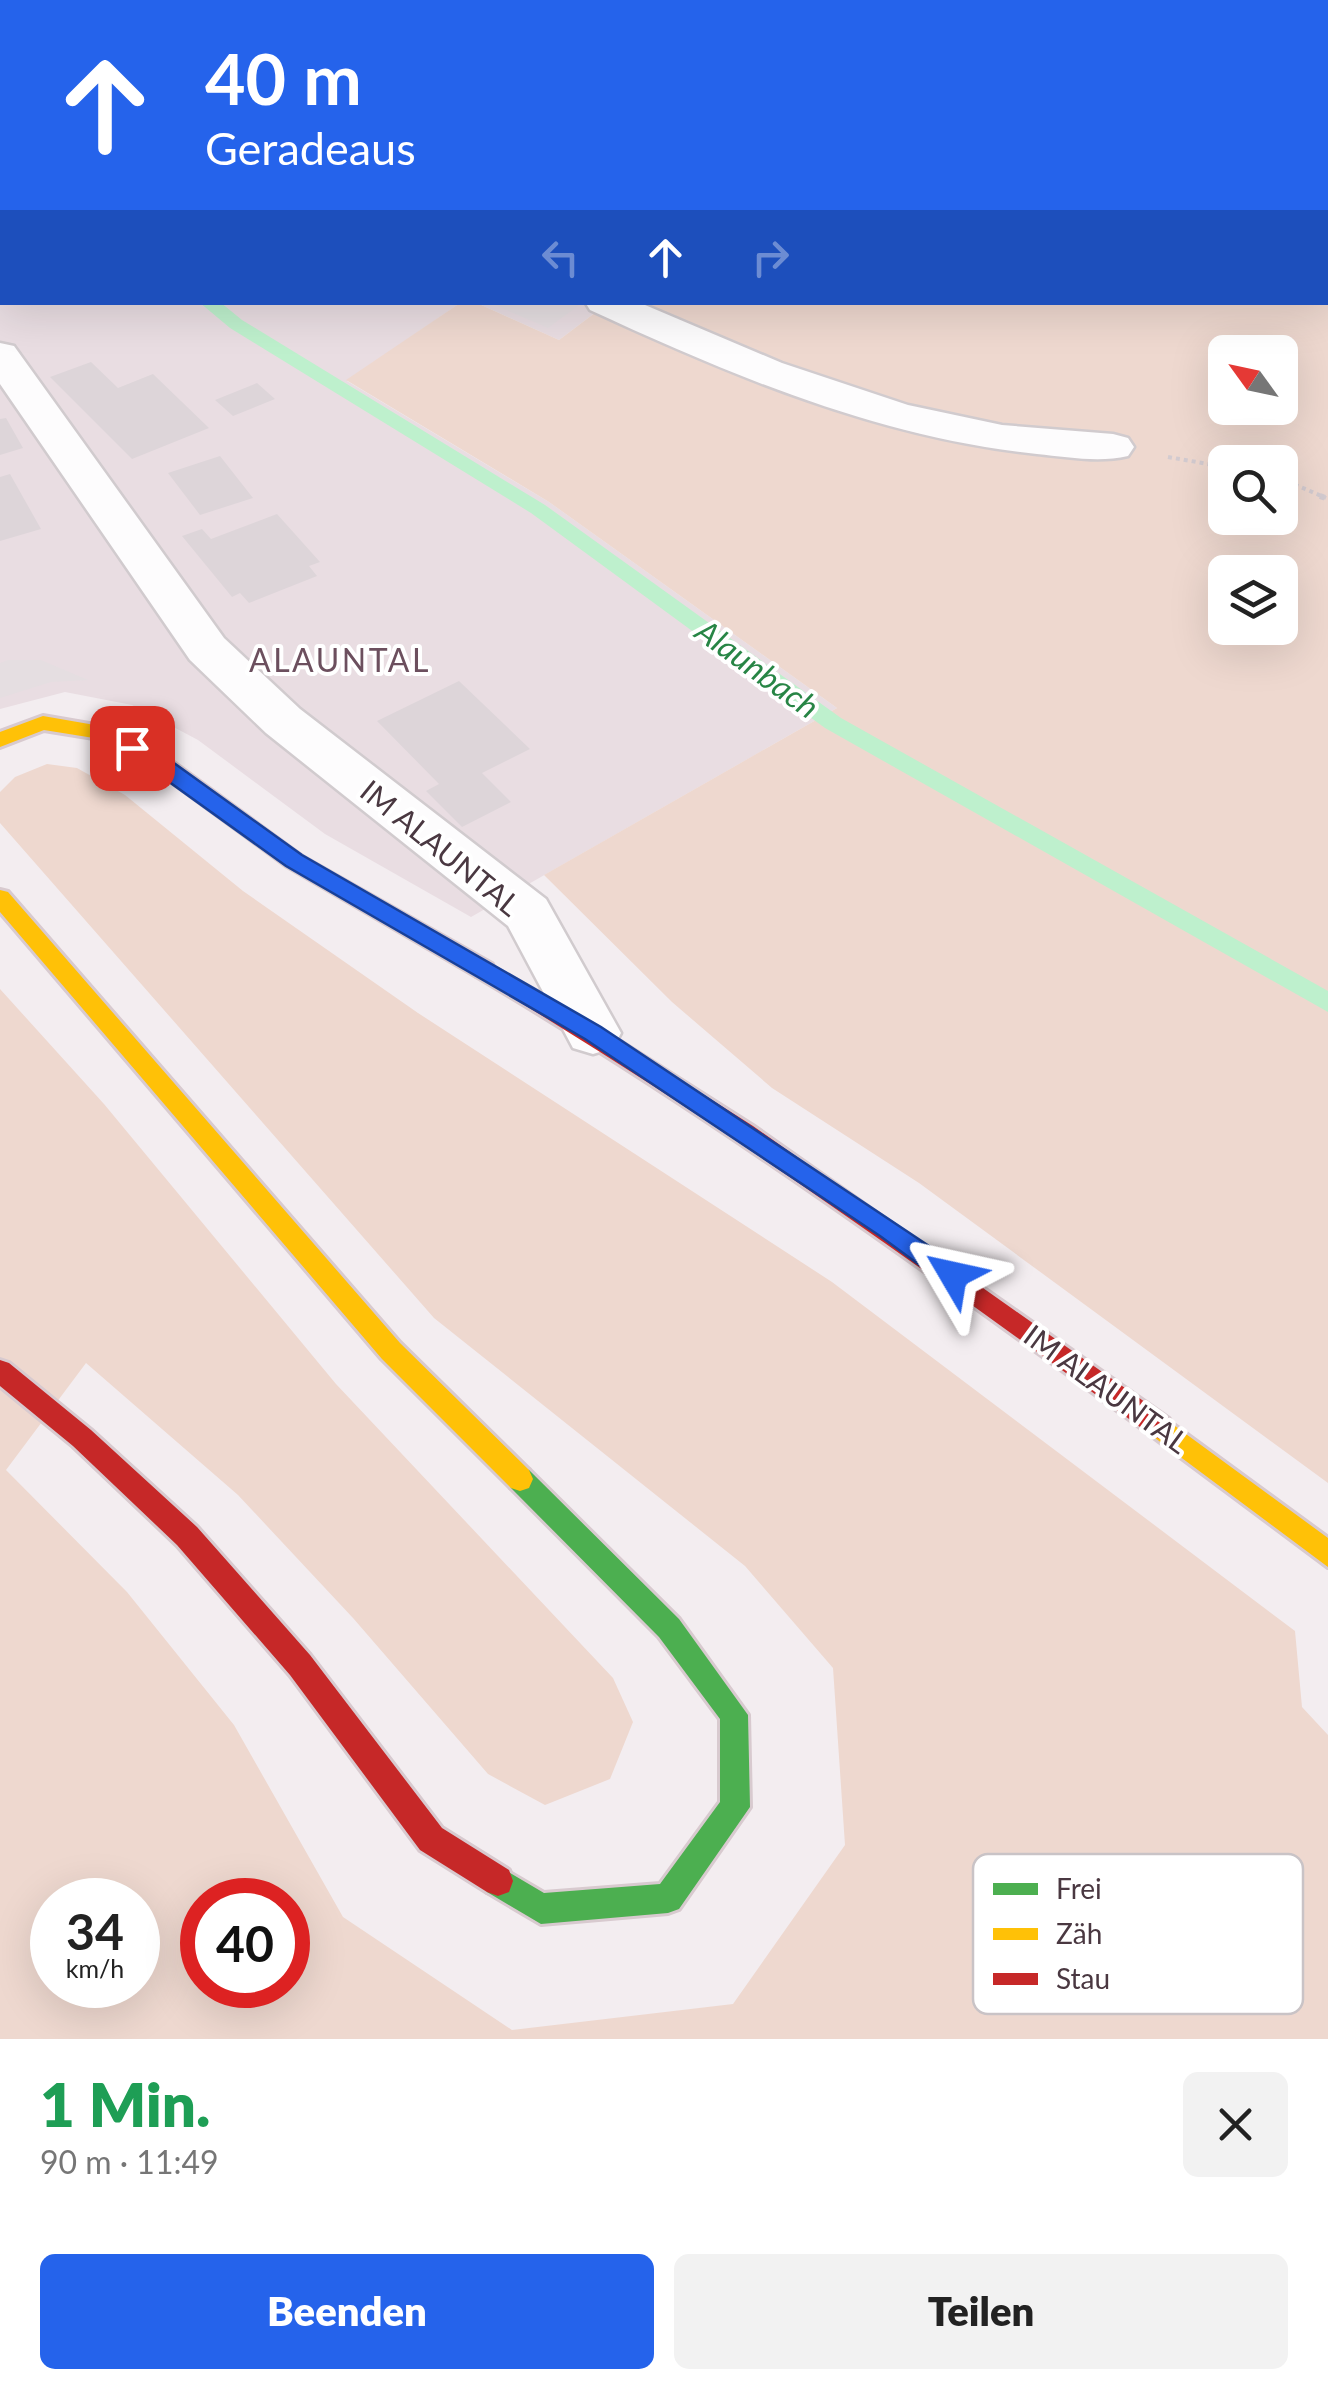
<!DOCTYPE html>
<html lang="de">
<head>
<meta charset="utf-8">
<style>
  :root { --surface:#fff; --page:#f2f2f2; --text:#222; --muted:#767676; --accent:#2563eb }
  body { margin:0; font-family:Lato,sans-serif; background:var(--page); color:var(--text); height:100vh; display:flex; flex-direction:column; font-size:38px; white-space:nowrap }
  * { box-sizing:border-box; margin:0 }
  p { font-size:32px; color:var(--muted) }
  .icon { flex:none; width:55px; height:55px; fill:none; stroke:currentColor; stroke-width:2; stroke-linecap:round; stroke-linejoin:round }
  .map { position:relative; height:2039px; overflow:hidden }
  .panel { display:flex; flex-direction:column; background:var(--surface); flex:1 }
  .panel>* { flex:none }
  .guide { position:absolute; left:0px; top:0px; width:1330px; height:305px; box-shadow:0 10px 40px #0002; background:#2563eb; color:#fff; overflow:hidden }
  .needle { width:65px; rotate:303deg }
  .tools { position:absolute; left:1208px; top:335px; display:grid; gap:20px }
  .tools a { display:grid; place-items:center; width:90px; height:90px; border-radius:15px; background:var(--surface); box-shadow:0 10px 40px #0002; font-size:50px }
  .speed { position:absolute; left:30px; top:1878px; display:flex; gap:20px; font-size:50px; font-weight:700; text-align:center }
  .speed>* { display:grid; place-content:center; width:130px; height:130px; border-radius:50%; background:var(--surface); box-shadow:0 10px 40px #0002; line-height:1 }
  .speed small { font-size:25px; font-weight:400 }
  .speed .limit { border:15px solid #d22; background:#fff; color:#111 }
  .pin { position:absolute; display:grid; place-items:center; width:85px; height:85px; color:#fff; margin:-42px; border-radius:20px; box-shadow:0 5px 15px #0006 }
  .me { position:absolute; width:110px; margin:-55px; rotate:306deg; stroke-linejoin:round; filter:drop-shadow(0 0 8px #0008) }
  .turn { display:flex; align-items:center; gap:35px; height:210px; padding:0 40px; font-size:45px }
  .turn .icon { width:130px; height:130px; stroke-width:2.5 }
  .turn b { display:block; font-size:70px; line-height:85px }
  .lanes { display:flex; align-items:center; height:95px; padding:0 40px; background:#0003; justify-content:center; gap:50px; direction:ltr }
  .lanes .off { opacity:.35 }
  .round { display:grid; place-items:center; flex:none; width:105px; height:105px; border-radius:15px; background:var(--page) }
  .head { display:flex; align-items:center; justify-content:space-between; height:170px; padding:0 40px }
  h1 { font-size:60px; font-weight:800; line-height:75px; color:#1e9e55 }
  .button { display:flex; gap:20px; margin-top:auto; padding:20px 40px }
  .button a { flex:1; height:115px; border-radius:15px; background:var(--accent); color:#fff; font-size:40px; font-weight:800; line-height:115px; text-align:center }
  .button a+a { background:var(--page); color:var(--text) }
  .map>svg:first-child { display:block }
</style>
</head>
<body>
<div class="map">
<svg width="1328" height="2039" viewBox="0 0 1328 2039">
  <rect width="100%" height="100%" fill="#f3edf0"/>
  <path fill="#e9dde2" d="M0,180l2,122 458,1 -113,78 202,121 288,206 -366,209 -146,-83 -127,-94 -66,-35 -67,-13 -65,17z
    M477,303h131l-49,37z"/>
  <path fill="#eed8cf" fill-rule="evenodd" d="M0,0h1318l6,2 -1229,-2 -93,2 -2,6z
    M1328,4v1479l-409,-300 -147,-95 -100,-86 -128,-127 293,-167 -288,-206 -203,-122 114,-77h17l82,37 49,-37 720,-1zM1225,352h55v56h-55zM1225,462h55v56h-55zM1225,572h55v56h-55z
    M47,764l30,4 48,27 118,96 175,122 414,269 463,349 7,76 26,28v304h-1328v-1050l104,115 232,280 277,294 20,44 -23,57 -65,26 -57,-31 -135,-156 -115,-123 -152,-132 -80,107 121,122 107,133 109,192 169,113 221,-26 112,-159 -12,-177 -88,-102 -311,-248 -434,-495v-31l15,-15zM52,1900h86v85h-86zM202,1900h86v85h-86z"/>
  <path fill="#e5dee1" d="M490,303h92l-34,25z
    M8,660h33l47,20 -37,2 -51,16v-35z"/>
  <g fill="none" stroke-linecap="round" stroke-linejoin="round">
    <path fill="#bef0cd" fill-rule="evenodd" d="M0,160l2,1v10l-2,-1z
      M199,302h21l22,18 303,185 296,213 487,273v21l-503,-284 -294,-215 -301,-185z"/>
  </g>
  <path fill="#ddd5d9" d="M91,362l27,26 35,-14 56,54 -77,31 -82,-82z
    M257,383l18,16 -42,17 -18,-16z
    M6,418l17,30 -23,7v-36z
    M220,456l33,42 -53,17 -32,-42z
    M10,474l31,55 -41,12v-64z
    M277,514l43,48 -11,4 8,10 -68,27 -9,-10 -8,4 -50,-61 20,-7 9,10z
    M459,681l71,68 -48,24 29,29 -49,25 -36,-36 13,-7 -62,-63z"/>
  <g fill="none" stroke-linecap="round" stroke-linejoin="round">
    <g stroke="#d1cbce" stroke-width="5">
      <path id="street" d="M0,119l2,1v22l-2,-1z
        M585,302h53l144,61 126,42 94,20 111,9 15,4 6,9 -6,9c-29,7 -61,1 -91,-2 -157,-16 -304,-78 -447,-144z
        M0,343l14,3 210,292 76,71 246,190 75,134 -8,15 -20,6 -20,-6 -65,-122 -242,-193 -76,-73 -190,-276z"/>
    </g>
    <g stroke="#d8cacf" stroke-width="6">
      <path id="fast" d="M520,1467l9,3 150,149 69,96 2,92 -71,102 -11,4 -127,11 -54,-32 -4,-11 4,-11 11,-4 46,27 116,-9 60,-82v-83l-61,-82 -148,-149 -4,-9 4,-9z"/>
    </g>
    <g stroke="#d8cacf" stroke-width="6">
      <path id="slow" d="M43,716l69,12 55,30 134,98 191,108 3,6 -3,6h-16l-189,-110 -134,-98 -53,-29 -56,-9 -44,17v-15z
        M0,890l8,2 392,451 129,127 4,9 -4,9 -9,3 -9,-3 -129,-129 -382,-447z
        M1160,1415l168,123v29l-177,-132 -4,-8 4,-8z"/>
    </g>
    <g stroke="#d8cacf" stroke-width="6">
      <path id="jam" d="M484,962l96,54 173,110 416,293 4,8 -4,8 -9,4 -9,-4c-220,-161 -440,-320 -675,-459l-3,-6 3,-6z
        M0,1360l9,3 82,67 106,97 113,128 132,173 67,42 4,11 -4,11 -11,4 -11,-4 -67,-42 -130,-175 -113,-130 -104,-99 -73,-60z"/>
    </g>
    <path stroke="#d3cbd0" stroke-width="4" stroke-dasharray="4 4" stroke-linecap="butt" d="M1168,457l57,10
      M1280,478l46,20"/>
    <path stroke="#d3cbd0" stroke-width="6" stroke-dasharray="5 5" stroke-linecap="butt" d="M1320,496l8,3"/>
    <use href="#street" fill="#fdfcfd" fill-rule="evenodd"/>
    <use href="#fast" fill="#4caf50" fill-rule="evenodd"/>
    <use href="#slow" fill="#ffc107" fill-rule="evenodd"/>
    <use href="#jam" fill="#c62828" fill-rule="evenodd"/>
  </g>
  <path fill="#2563eb" stroke="#184099" stroke-width="2.5" d="M132,741l35,17 135,97 299,172 361,241 3,7 -3,8 -9,3 -9,-3 -64,-47 -295,-197 -299,-173 -164,-118z"/>
  <g text-anchor="middle" dominant-baseline="central" stroke-width="8" stroke-linejoin="round" paint-order="stroke">
    <g font-size="30" fill="#4a3841" stroke="#fff">
      <text transform="translate(441 847) rotate(39)">IM ALAUNTAL</text>
      <text transform="translate(1107 1388) rotate(36)">IM ALAUNTAL</text>
    </g>
    <g font-size="32" letter-spacing="2.5" fill="#6c4f5e" stroke="#fff">
      <text x="340" y="659">ALAUNTAL</text>
    </g>
    <g font-size="32" font-style="italic" fill="#278545" stroke="#fff">
      <text transform="translate(758 668) rotate(36)">Alaunbach</text>
    </g>
  </g>
  <rect x="973" y="1854" width="330" height="160" rx="15" fill="#fff" stroke="#c9c3c6" stroke-width="2.5"/>
  <rect x="993" y="1883" width="45" height="12" fill="#4caf50"/>
  <rect x="993" y="1928" width="45" height="12" fill="#ffc107"/>
  <rect x="993" y="1973" width="45" height="12" fill="#c62828"/>
  <g font-size="28" fill="#4a3841">
    <text x="1056" y="1899">Frei</text>
    <text x="1056" y="1944">Zäh</text>
    <text x="1056" y="1989">Stau</text>
  </g>
</svg>
<div class="tools">
<a><svg class="needle" viewBox="-14 -14 28 28"><path d="M0-13l5 13h-10z" fill="#e53935"/><path d="M0 13l5-13h-10z" fill="#767676"/></svg></a>
<a><svg class="icon" aria-label="search" viewBox="0 0 24 24"><circle cx="10" cy="10" r="6"/><path d="M15 15l6 6"/></svg></a>
<a><svg class="icon" aria-label="layers" viewBox="0 0 24 24"><path d="M12 4l9 5-9 5-9-5zM3 14l9 5 9-5"/></svg></a>
</div>
<div class="speed"><div>34<small>km/h</small></div><div class="limit">40</div></div>
<div class="pin" style="left:132px;top:748px;background:#d93025"><svg class="icon" aria-label="arrive" viewBox="0 0 24 24"><path d="M6 21V4h12l-3 4 3 4H6"/></svg></div>
<svg class="me" style="left:953px;top:1275px" viewBox="-20 -20 40 40"><path d="M0-17L14 15 0 8-14 15z" fill="#2563eb" stroke="#fff" stroke-width="4"/></svg>
<div class="guide">
<div class="turn"><svg class="icon" aria-label="ahead" viewBox="0 0 24 24"><path d="M12 20V5M6 11l6-6 6 6"/></svg><div><b>40 m</b>Geradeaus</div></div>
<div class="lanes"><svg class="icon off" aria-label="left" viewBox="0 0 24 24"><path d="M17 20v-9H6M10 6l-5 5 5 5"/></svg><svg class="icon" aria-label="ahead" viewBox="0 0 24 24"><path d="M12 20V5M6 11l6-6 6 6"/></svg><svg class="icon off" aria-label="right" viewBox="0 0 24 24"><path d="M7 20v-9h11M14 6l5 5-5 5"/></svg></div>
</div>
</div>
<section class="panel">
<div class="head"><div><h1>1 Min.</h1><p>90 m · 11:49</p></div><a class="round"><svg class="icon" aria-label="close" viewBox="0 0 24 24"><path d="M6 6l12 12M18 6L6 18"/></svg></a></div>
<div class="button"><a>Beenden</a><a>Teilen</a></div>
</section>
</body>
</html>
